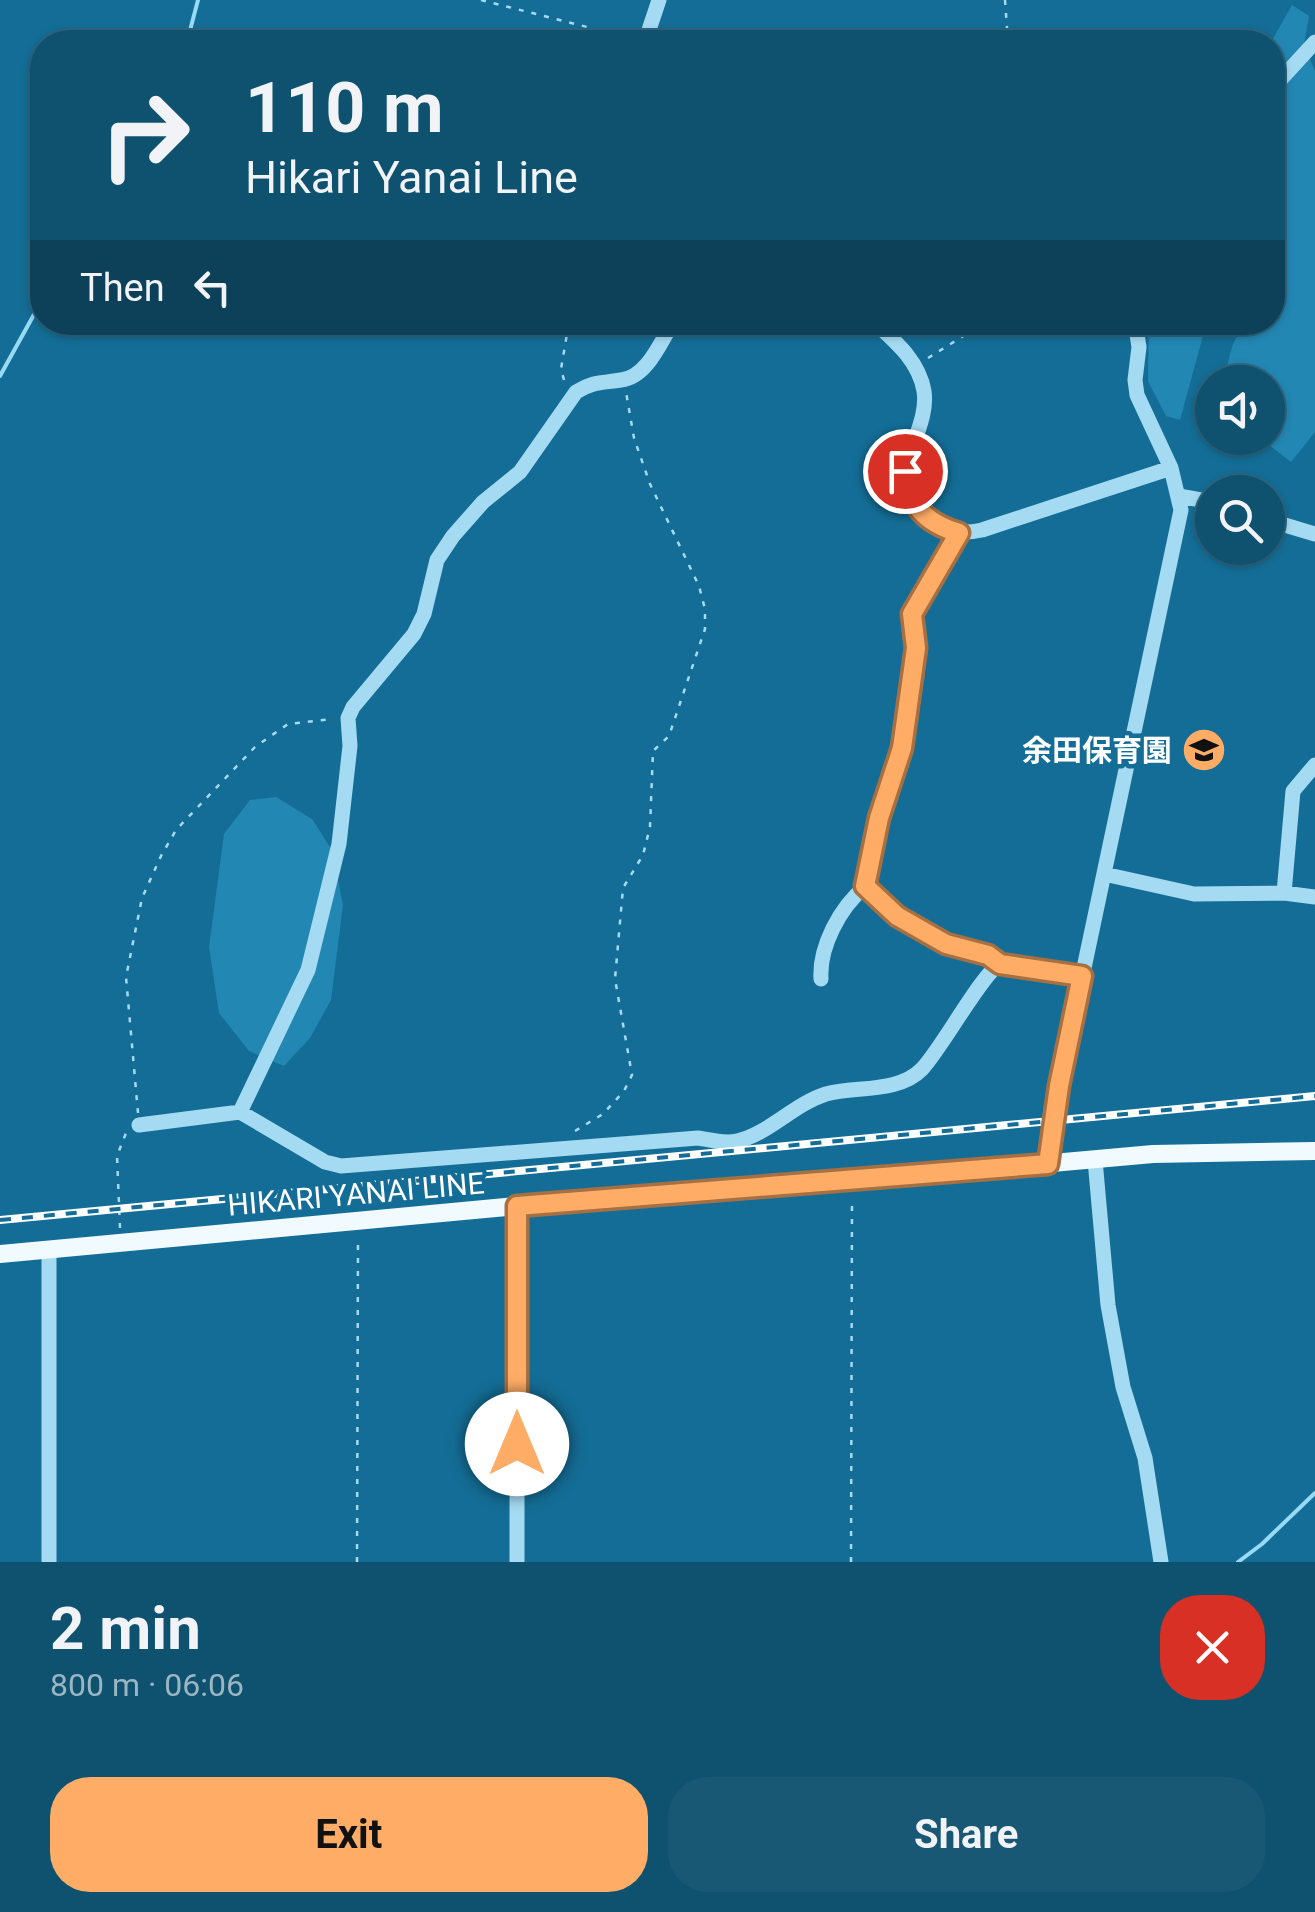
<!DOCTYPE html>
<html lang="en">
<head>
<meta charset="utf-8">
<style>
  :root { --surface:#0f5270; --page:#185875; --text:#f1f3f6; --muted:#9bb6c3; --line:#2f6983; --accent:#ffad66 }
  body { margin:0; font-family:Roboto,"Noto Sans JP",sans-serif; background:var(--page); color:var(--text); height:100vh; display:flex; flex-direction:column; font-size:38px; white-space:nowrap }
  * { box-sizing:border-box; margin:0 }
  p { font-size:32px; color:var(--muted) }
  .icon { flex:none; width:55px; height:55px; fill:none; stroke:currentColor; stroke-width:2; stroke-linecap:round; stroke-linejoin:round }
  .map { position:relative; height:1562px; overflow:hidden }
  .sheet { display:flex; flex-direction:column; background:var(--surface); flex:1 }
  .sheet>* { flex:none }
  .hud { position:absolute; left:30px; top:30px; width:1255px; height:305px; border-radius:40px; box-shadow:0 2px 8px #0004,0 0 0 2px var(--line); background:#0f5270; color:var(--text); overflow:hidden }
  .fabs { position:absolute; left:1195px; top:365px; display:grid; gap:20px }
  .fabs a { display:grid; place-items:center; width:90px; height:90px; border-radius:50%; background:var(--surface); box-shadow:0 2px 8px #0004,0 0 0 2px var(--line); font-size:50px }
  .pin { position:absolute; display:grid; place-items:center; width:85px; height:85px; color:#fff; margin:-42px; border:5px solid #fff; border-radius:50%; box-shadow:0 2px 10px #0007 }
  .me { position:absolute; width:110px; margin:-55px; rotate:0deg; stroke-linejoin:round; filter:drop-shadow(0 0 8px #0008) }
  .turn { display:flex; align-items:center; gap:35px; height:210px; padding:0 50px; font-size:45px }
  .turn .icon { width:130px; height:130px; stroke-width:2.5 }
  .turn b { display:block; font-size:70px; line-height:85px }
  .then { display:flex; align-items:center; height:95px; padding:0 50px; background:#0003; gap:20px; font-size:38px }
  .round { display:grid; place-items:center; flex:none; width:105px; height:105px; border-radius:40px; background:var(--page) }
  .headline { display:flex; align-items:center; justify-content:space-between; height:170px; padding:0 50px }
  h1 { font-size:60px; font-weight:700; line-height:75px }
  .action { display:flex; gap:20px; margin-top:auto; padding:20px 50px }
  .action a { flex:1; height:115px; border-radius:40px; background:var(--accent); color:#111; font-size:40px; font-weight:700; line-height:115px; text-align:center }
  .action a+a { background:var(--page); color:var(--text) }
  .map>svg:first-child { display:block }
</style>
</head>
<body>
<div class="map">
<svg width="1315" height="1562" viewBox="0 0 1315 1562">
  <rect width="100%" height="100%" fill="#146d96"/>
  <path fill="#2387b3" d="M1292,5l17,11 -5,29 11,26v361l-24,30 -31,-24h8v-56h-45c11,-35 6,-59 49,-60 1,-16 7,-37 0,-51l-1,-229z
    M1149,323h51l4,9 -24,88 -14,-4 -18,-35z
    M276,797l36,22 20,31 11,55 -12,95 -21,38 -26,28 -35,-15 -30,-38 -10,-66 15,-113 26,-34z"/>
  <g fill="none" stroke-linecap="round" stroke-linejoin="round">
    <path stroke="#97daf5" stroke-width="4" d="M187,42l11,-42
      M0,376l42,-76
      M1238,1562l24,-18 53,-51"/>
    <path stroke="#a5dbf2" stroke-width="2.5" stroke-dasharray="5 8" stroke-linecap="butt" d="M481,0l110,28
      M1005,0l3,42
      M928,358l58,-36
      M564,380l-3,-11 8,-47
      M138,1113l-12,-136 16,-79 19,-42 15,-26 79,-83 33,-23 44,-5
      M575,1131l28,-17 21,-23 8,-16 -17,-96 8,-91 20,-33 7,-28 3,-76 16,-15 36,-107v-20l-6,-23 -49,-102 -16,-46 -8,-46
      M120,1228l-3,-72 9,-23
      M357,1562l1,-323
      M851,1562l1,-363"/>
    <path stroke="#a5dbf2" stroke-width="15" d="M605,37l5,5
      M645,42l14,-42
      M1272,89l43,-47
      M874,322c21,19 45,39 50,69 7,45 -49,90 6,130 15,12 33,13 52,9l189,-62
      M1179,496l33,6
      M1268,520l47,14
      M959,533l-16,22 -31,59 3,34 -14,100 -22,71 -14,68c22,22 47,43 77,55 19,8 44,7 58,22
      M1104,874l90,20 90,-1 31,4
      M1284,893l9,-102 22,-26
      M821,979c-2,-32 19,-72 44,-92
      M240,1112l68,-142 31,-126 11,-98 -2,-28 5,-11 61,-73 10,-20 13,-54 16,-24 30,-34 37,-30 56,-80c17,-11 27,-9 45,-12 26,-3 39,-37 52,-58
      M139,1125l101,-13 85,50 16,4 357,-28c12,2 27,6 39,3 30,-6 57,-37 89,-47 30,-8 73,-1 96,-25 20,-21 61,-97 78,-105l82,12
      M1095,1160l13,145 15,82 22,71 16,104
      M1048,1164l11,-78 122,-576 -10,-42 -34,-73 -2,-15 4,-33 -4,-25
      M49,1562v-312
      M517,1562v-356"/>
    <path stroke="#f0faff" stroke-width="18" d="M0,1254l517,-48 335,-25 301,-27 162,-3"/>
    <g stroke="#fff" stroke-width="8">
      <path id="rail" d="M0,1220l1315,-124"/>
    </g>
    <use href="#rail" stroke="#146d96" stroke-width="4" stroke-dasharray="11" stroke-linecap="butt"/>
  </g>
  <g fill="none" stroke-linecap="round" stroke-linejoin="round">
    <g stroke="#a67042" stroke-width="25">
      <path id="route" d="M517,1444v-238l531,-42 11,-78 23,-110 -82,-12 -12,-9 -42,-11 -49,-28 -32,-30 14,-68 23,-70 14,-100 -4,-34 47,-81c-34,-10 -49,-27 -54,-62"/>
    </g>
    <use href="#route" stroke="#ffad66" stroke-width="18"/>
  </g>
  <defs>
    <g id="school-disc" transform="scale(2.25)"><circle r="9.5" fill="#ffad66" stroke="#146d96"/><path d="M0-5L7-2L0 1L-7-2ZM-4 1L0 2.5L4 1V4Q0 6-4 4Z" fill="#111"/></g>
  </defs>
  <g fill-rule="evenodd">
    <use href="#school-disc" x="1204" y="750"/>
  </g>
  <g text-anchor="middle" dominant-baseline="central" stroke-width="9" stroke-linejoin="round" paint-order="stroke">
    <g font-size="30" font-weight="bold" fill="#fff" stroke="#146d96" text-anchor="end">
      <text x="1172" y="750">余田保育園</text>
    </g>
    <g font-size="30" fill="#fff" stroke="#146d96">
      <text transform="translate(356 1194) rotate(-5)">HIKARI YANAI LINE</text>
    </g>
  </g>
</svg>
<div class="fabs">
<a><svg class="icon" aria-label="sound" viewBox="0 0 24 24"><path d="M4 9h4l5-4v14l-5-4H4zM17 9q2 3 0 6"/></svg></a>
<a><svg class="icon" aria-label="search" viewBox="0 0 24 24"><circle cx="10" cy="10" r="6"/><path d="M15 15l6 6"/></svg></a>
</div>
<div class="pin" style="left:905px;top:471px;background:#d93025"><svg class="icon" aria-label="arrive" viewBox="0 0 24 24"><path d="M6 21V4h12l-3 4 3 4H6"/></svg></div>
<svg class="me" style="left:517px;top:1444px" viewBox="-20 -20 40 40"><circle r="19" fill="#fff"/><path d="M0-13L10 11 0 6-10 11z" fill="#ffad66"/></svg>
<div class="hud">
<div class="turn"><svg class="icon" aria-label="right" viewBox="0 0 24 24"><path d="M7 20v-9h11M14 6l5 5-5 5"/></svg><div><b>110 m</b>Hikari Yanai Line</div></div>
<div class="then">Then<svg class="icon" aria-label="left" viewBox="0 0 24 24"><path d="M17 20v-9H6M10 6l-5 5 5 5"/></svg></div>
</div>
</div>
<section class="sheet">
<div class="headline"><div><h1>2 min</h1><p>800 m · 06:06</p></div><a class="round" style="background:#d93025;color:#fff"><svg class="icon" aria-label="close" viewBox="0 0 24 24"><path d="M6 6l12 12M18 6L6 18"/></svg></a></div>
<div class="action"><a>Exit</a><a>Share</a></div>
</section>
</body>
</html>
